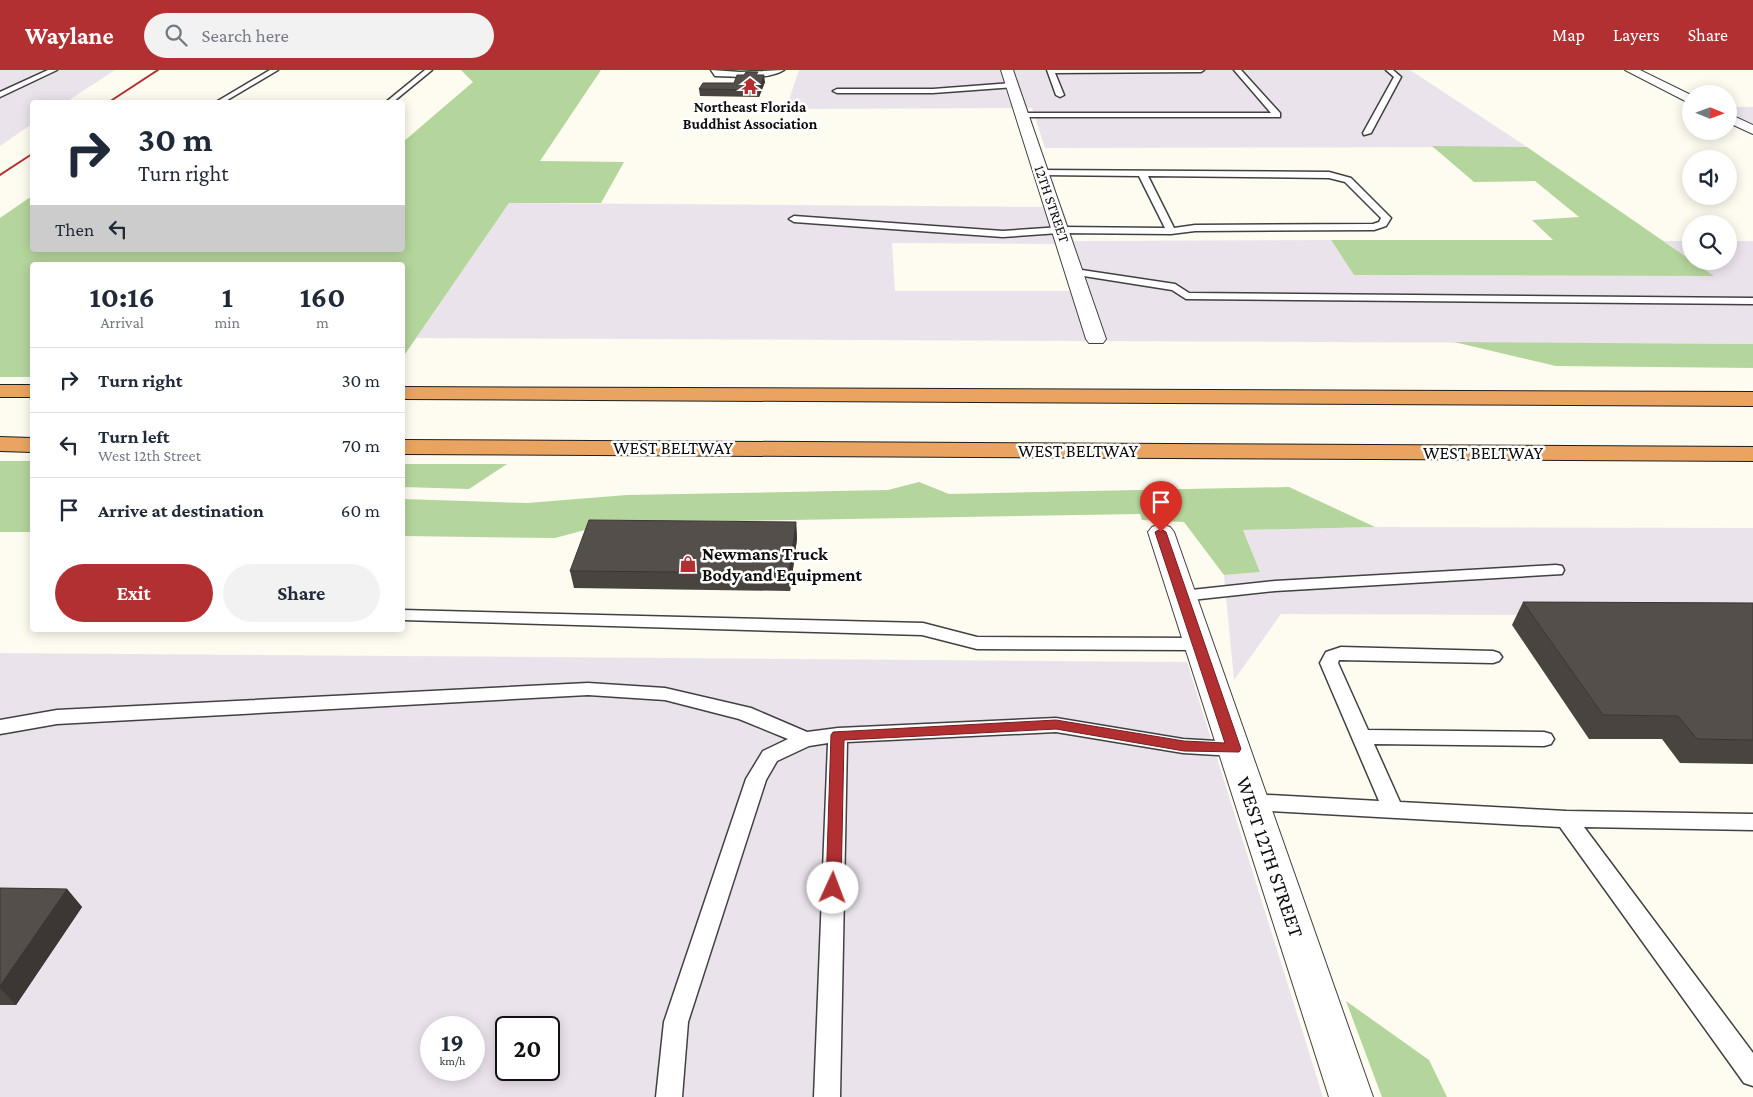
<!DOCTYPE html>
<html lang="en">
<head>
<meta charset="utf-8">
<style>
  :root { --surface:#fff; --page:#f2f2f3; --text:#1f2937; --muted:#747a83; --line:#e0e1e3; --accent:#b33032 }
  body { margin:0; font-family:"Crimson Pro",serif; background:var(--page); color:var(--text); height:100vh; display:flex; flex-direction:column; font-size:19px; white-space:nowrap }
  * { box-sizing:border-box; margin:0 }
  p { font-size:16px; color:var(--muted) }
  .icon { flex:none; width:28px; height:28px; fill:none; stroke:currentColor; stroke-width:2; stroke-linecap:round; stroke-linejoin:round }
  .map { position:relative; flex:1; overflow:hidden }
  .drawer { position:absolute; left:30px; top:192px; width:375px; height:370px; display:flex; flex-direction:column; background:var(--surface); border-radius:5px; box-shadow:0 2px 12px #0003 }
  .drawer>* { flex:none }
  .guide { position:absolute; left:30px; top:30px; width:375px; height:152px; border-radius:5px; box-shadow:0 2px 12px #0003; background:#fff; color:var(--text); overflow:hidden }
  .needle { width:32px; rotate:91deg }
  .buttons { position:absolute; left:1682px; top:15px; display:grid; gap:10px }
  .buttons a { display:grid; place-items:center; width:55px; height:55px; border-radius:50%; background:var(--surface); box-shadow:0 2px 12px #0003; font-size:25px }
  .speed { position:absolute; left:420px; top:946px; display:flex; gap:10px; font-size:25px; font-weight:700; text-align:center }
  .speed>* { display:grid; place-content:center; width:65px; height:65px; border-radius:50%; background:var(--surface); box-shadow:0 2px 12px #0003; line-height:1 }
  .speed small { font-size:12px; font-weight:400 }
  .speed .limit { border:2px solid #111; border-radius:8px; background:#fff; color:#111 }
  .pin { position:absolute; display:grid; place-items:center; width:42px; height:42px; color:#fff; margin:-51px -21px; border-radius:50% 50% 50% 0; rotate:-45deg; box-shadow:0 0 5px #0007 }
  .pin .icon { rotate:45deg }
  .me { position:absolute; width:55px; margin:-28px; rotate:2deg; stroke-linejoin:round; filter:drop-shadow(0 0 4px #0008) }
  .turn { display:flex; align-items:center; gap:18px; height:105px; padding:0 25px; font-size:22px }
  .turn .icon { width:65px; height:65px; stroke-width:2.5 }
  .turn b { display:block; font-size:35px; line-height:42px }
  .then { display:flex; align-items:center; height:48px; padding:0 25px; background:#0003; gap:10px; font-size:19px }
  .eta { display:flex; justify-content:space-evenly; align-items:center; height:85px; text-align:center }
  .eta b { font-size:30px; font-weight:700; line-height:35px }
  .primary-button { display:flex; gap:10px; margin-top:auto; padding:10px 25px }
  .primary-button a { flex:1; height:58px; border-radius:30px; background:var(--accent); color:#fff; font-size:20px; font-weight:700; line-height:58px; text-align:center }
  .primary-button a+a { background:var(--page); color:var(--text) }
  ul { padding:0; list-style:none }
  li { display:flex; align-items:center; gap:15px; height:65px; padding:0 25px; border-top:1px solid var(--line) }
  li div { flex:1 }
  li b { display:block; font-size:19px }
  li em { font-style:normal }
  header { display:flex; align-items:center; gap:30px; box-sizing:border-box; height:70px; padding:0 25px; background:var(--accent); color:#fff }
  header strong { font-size:24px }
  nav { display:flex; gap:28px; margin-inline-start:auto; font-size:18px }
  .search { width:350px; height:45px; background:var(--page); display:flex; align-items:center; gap:12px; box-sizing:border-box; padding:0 18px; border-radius:28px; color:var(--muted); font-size:19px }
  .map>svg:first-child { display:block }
</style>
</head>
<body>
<header>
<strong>Waylane</strong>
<div class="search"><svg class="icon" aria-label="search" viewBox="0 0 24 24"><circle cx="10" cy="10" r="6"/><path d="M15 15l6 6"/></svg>Search here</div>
<nav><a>Map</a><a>Layers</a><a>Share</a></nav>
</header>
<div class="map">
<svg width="1753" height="1027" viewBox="0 0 1753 1027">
  <rect width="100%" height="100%" fill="#fefbf0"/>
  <path fill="#ebe3ec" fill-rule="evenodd" d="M0,0h115l-49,32h-34v22l-32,22z
    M799,0h611l117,77 -482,1 -13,-40 -246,1z
    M1729,37h24v19l-24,-12z
    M509,133l553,4 12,34 257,-1 23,35 358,1 -20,-15h37v-20h24v103l-1337,-6zM892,173l166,1 16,47h-179z
    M1664,171h27v19z
    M1375,457l378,1v88l-472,-2 -47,66 -10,-105 36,-3 -17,-42z
    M0,583l1187,9 136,435h-1323zM431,958h43v42h-43zM506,958h43v42h-43z"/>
  <path fill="#b4d59c" d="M461,0h140l-61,91 84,1 -23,41h-92l-106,154 -1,-92h-370v112h-32v-159l29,-20h3v52h370l1,-108 70,-60z
    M1432,76l95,1 187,129 -360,-1 -23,-35h222l-21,-20 47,-3 -44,-36 -61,1z
    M1454,272l299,2v24l-197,-2z
    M0,391h32v71h-32z
    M403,394h104l-38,25 -66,-2z
    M919,412l30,12 340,-7 86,40 -132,3 17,42 -36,3 -40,-53 -42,-2 -2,-6 -529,9 -56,15 -152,-2v-37l124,4 100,-8 261,-5z
    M1346,931l83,59 18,37h-65z"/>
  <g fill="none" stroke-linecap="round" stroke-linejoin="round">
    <g stroke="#414141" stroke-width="3">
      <path id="lane" d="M48,0h9l-57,27v-5z
        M270,0h8l-54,32h-8z
        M425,0h7l-39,32h-7z
        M711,0l29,2 44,-2c-18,11 -48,6 -69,6z
        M1047,0h157l-3,2 -146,1 9,22 -4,2 -4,-2z
        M1234,0h7l39,43v4h-258l-4,-2 4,-2h249z
        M1386,0h7l8,7 -30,56 -7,2 -1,-2 31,-56z
        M1012,13l3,4 -82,6h-96l-4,-2 4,-2h96z
        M1038,100l291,2 22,6 40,40 -5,8 -12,4 -179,1 -24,3 -112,-1 -56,4 -209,-15 -5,-3 5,-3 209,15 58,-4 104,1 -26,-52 -98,-1 -4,-3zM1148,106l181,2 16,4 36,36 -2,4 -6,2 -178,1 -21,3z
        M1075,199l100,15 14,9 564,5v6l-567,-5 -14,-9 -101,-16v-4z
        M1556,495l6,1 2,4 -2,4 -287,17 -93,10 -6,-1 -2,-4 2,-4 6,-1 93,-10z
        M402,540l521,13 54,14 222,1 6,2 3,4 -3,4 -6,2 -222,-1 -55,-14 -520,-15z
        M1341,577l152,4 6,2 3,4 -3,4 -6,2 -154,-3 -1,3 30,67 176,2 7,2 3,5 -3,5 -7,2 -170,-2 26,58 166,9 187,3v16l-169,-3 169,226v33l-9,-3 -184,-256 -309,-17 -7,-2 -3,-6 3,-6 7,-2 128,7 -59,-138 6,-11z
        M588,613l77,5 86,20 56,24 31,-4 218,-10 127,21 51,3 7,2 3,5 -3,5 -7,2 -51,-3 -127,-21 -209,10 -7,355h-26l14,-354 -19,3 -32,15 -11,19 -78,242 -6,75h-26l8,-75 82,-243 17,-28 25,-12 -49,-20 -74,-19 -77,-5 -531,29 -57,10v-14l57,-10z"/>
    </g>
    <g stroke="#414141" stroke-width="2">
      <path id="street" d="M1001,0h12l93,269 -3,4h-14l-3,-4z
        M1625,0h15l51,25v9z
        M1729,44l24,11v9l-24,-11z
        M1161,454l9,3 4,5 199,565h-44l-181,-565 4,-5z"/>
    </g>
    <g stroke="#1f1f1f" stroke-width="2">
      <path id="highway" d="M0,315h32v12h-32z
        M402,317l1351,5v14l-1351,-7z
        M0,367l32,1v14l-32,-1z
        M402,370l1351,7v14l-1351,-7z"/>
    </g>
    <use href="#lane" fill="#fff" fill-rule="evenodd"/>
    <use href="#street" fill="#fff" fill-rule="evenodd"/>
    <use href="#highway" fill="#e9a462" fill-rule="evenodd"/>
    <path stroke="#b33032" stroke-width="2" d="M109,32l49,-32
      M0,105l32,-21"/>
  </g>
  <path fill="#494440" d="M758,5l7,7 -6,15 -59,-1 -1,-7 35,-6z
    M796,452l1,17 -7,52 -216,-3 -4,-17z
    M1523,532l230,1v161l-73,-1 -18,-24h-73l-77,-114z
    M0,818l67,1 15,18 -66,98h-16z"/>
  <path fill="#3c3734" d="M764,5l1,7 -6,15v-7z
    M796,452l1,17 -7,52 -1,-18z
    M67,819l15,18 -66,98 -16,-17v-2z"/>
  <path fill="#554f4b" stroke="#3c3734" d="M746,2h12l-2,3h8l-5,15 -60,-1 4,-6h31l3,-8h7z
    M589,450l207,2 -7,51 -219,-2z
    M1523,532l230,1v137l-56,-1 -19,-23 -75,-1z
    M0,818l67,1 -67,97z"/>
  <path fill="#b33032" stroke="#741f20" d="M1161,459l5,3 75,217 -2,3 -55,-1 -128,-22 -212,11 -3,148 -2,4 -6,2 -5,-2 -2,-4 5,-153 2,-3 223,-12 128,21 41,2 -70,-211z"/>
  <defs>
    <g id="temple-bare" transform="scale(1.35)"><path d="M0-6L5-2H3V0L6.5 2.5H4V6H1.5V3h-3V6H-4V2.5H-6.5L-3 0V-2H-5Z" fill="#b33032" stroke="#fff" stroke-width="2.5" paint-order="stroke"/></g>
    <g id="shop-bare" transform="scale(1.35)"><path d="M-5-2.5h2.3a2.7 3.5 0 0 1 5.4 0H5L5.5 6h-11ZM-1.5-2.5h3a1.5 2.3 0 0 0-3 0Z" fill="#b33032" stroke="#fff" stroke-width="2.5" paint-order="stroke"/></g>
  </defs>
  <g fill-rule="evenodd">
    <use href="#temple-bare" x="750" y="16"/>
    <use href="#shop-bare" x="688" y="494"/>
  </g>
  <g text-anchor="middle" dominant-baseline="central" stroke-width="5" stroke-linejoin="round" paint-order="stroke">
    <g font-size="15" font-weight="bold" fill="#0e0e0e" stroke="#fff">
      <text x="750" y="37">Northeast Florida<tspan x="750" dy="17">Buddhist Association</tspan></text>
    </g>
    <g font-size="15" fill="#0e0e0e" stroke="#fff">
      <text transform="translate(1052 134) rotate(71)">12TH STREET</text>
    </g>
    <g font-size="18" fill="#0e0e0e" stroke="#fff">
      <text x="673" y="378">WEST BELTWAY</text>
      <text x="1078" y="381">WEST BELTWAY</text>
      <text x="1483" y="383">WEST BELTWAY</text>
    </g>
    <g font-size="18" font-weight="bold" fill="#0e0e0e" stroke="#fff" text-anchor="start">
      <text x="702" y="484">Newmans Truck<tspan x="702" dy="21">Body and Equipment</tspan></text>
    </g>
    <g font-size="21" fill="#0e0e0e" stroke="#fff">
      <text transform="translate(1270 787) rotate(71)">WEST 12TH STREET</text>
    </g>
  </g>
</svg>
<div class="buttons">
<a><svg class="needle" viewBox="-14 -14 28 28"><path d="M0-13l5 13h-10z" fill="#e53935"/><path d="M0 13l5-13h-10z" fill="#747a83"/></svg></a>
<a><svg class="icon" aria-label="sound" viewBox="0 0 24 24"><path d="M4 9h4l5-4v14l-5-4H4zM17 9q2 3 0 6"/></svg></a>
<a><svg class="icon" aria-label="search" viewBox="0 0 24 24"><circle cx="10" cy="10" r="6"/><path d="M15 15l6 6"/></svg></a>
</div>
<div class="speed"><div>19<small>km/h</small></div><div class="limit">20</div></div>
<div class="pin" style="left:1161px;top:462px;background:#d93025"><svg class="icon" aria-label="arrive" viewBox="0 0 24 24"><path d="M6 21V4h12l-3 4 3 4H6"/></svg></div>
<svg class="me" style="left:833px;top:818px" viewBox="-20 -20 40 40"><circle r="19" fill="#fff"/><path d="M0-13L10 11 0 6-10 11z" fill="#b33032"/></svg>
<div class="guide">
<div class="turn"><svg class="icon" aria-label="right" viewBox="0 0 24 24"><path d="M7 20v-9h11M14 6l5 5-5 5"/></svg><div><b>30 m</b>Turn right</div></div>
<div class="then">Then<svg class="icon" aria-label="left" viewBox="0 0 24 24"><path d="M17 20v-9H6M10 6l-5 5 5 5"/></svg></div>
</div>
<section class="drawer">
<div class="eta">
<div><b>10:16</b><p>Arrival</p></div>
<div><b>1</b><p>min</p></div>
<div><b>160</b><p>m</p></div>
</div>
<ul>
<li><svg class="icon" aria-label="right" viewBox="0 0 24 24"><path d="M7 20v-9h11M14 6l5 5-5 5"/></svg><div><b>Turn right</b></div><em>30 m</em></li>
<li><svg class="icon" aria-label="left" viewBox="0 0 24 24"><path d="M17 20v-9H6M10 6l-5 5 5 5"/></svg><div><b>Turn left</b><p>West 12th Street</p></div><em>70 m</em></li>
<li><svg class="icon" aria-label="arrive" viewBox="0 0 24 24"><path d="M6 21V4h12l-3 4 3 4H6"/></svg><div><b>Arrive at destination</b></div><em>60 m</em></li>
</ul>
<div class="primary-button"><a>Exit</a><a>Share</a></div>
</section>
</div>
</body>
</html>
